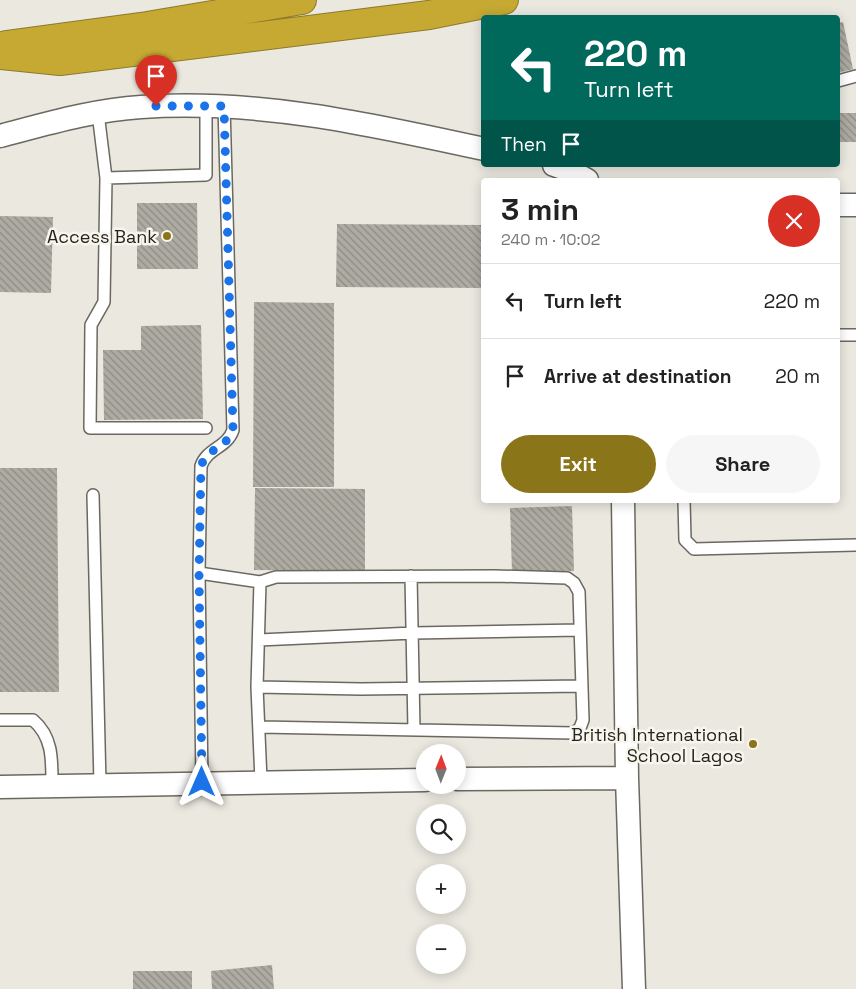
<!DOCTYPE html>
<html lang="en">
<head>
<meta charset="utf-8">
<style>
  :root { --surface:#fff; --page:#f6f6f6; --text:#222; --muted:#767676; --line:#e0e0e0; --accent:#8a7518 }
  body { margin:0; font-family:"Space Grotesk",sans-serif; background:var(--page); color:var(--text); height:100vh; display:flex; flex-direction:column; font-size:19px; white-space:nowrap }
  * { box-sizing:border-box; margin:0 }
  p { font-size:16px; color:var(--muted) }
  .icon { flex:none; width:28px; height:28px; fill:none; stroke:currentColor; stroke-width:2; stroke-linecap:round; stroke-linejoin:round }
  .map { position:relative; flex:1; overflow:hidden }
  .drawer { position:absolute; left:481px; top:178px; width:359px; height:325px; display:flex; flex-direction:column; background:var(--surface); border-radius:5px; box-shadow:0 2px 12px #0003 }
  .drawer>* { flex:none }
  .top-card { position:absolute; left:481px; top:15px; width:359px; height:152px; border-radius:5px; box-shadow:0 2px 12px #0003; background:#00695c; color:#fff; overflow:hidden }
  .needle { width:32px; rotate:1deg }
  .controls { position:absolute; left:416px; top:744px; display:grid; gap:10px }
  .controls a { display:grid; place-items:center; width:50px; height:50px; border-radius:50%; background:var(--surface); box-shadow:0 2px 12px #0003; font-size:25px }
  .pin { position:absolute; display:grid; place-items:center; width:42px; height:42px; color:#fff; margin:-51px -21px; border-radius:50% 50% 50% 0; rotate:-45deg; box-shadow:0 0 5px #0007 }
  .pin .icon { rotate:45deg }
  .me { position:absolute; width:55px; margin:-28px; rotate:0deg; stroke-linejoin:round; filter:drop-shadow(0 0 4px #0008) }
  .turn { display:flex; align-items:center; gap:18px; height:105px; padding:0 20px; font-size:22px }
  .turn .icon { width:65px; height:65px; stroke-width:2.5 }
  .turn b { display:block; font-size:35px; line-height:42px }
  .then { display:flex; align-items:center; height:48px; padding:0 20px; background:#0003; gap:10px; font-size:19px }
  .round { display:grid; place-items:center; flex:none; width:52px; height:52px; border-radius:26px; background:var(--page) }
  .head { display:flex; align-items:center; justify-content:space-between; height:85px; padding:0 20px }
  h1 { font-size:30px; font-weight:800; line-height:38px }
  .button { display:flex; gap:10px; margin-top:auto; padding:10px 20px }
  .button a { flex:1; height:58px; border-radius:30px; background:var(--accent); color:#fff; font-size:20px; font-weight:800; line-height:58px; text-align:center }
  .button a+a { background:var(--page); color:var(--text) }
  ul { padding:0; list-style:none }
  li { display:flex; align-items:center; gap:15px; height:75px; padding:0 20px; border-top:1px solid var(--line) }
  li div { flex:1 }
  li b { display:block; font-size:19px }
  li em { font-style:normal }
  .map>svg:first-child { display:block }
</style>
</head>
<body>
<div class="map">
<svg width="856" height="989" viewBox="0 0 856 989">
  <defs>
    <pattern id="building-back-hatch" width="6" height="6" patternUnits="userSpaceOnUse" patternTransform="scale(1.25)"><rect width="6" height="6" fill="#adaba2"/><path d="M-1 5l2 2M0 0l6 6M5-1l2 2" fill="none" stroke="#8d8b83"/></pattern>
  </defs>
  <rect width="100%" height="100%" fill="#eae8df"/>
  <path fill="url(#building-back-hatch)" d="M843,22l10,47 -15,4v-50z
    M838,113h18v29h-18z
    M137,203h60l1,66h-61z
    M0,216l53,1 -2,76 -51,-1z
    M337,224l147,1v63l-148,-1z
    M254,302l80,1v184h-81z
    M201,325l2,94 -99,1 -1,-70h38v-24z
    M0,468h57l2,224h-59z
    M255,488l110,1v82l-111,-1z
    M572,506l2,65 -62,2 -2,-65z
    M272,965l2,24h-62l-1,-18z
    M133,971h59v18h-59z"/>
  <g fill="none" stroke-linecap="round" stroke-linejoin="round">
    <g stroke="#6a6860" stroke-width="14">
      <path id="lane" d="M838,81l18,-5
        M224,106l9,324c-6,18 -26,18 -32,36l-2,107 61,9
        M98,113l8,65 -2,124 -13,23 -1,103h116
        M106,178l100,-3v-70
        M838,335h18
        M93,495l7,289
        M684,500l1,40 9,9 162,-4
        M199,573l3,209
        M411,576l3,154
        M259,640l154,-7 167,-3
        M257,687l104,2 221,-3
        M0,720h33c20,17 19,40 19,66
        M260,727l314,6 6,-5 3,-8 -4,-128 -5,-9 -7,-5 -72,-2 -219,1 -16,5 -3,105 4,94"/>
    </g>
    <g stroke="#6a6860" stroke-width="25">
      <path id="street" d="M0,136c46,-12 93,-26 141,-29 117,-8 229,17 343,42
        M554,165l17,6 16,9
        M838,205h18
        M623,500l4,278 7,211
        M458,779l169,-1
        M0,787l425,-7"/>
    </g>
    <g stroke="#8d7a2b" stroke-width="30">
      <path id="highway" d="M6,45l141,-19 155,-26
        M0,55l60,6 369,-46 75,-15"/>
    </g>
    <use href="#lane" stroke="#fff" stroke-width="11"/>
    <use href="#street" stroke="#fff" stroke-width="22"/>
    <use href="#highway" stroke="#c5a932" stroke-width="28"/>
  </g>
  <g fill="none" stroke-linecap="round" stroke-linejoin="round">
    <path stroke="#1a73e8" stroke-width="9" stroke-dasharray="0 16.2" d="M156,106h68l9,324c-6,18 -26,18 -32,36l-2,107 3,209"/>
  </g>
  <g fill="#8a7518" stroke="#f8f5ec" stroke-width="2">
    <circle cx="167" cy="236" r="5"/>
    <circle cx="753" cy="744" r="5"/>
  </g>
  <g text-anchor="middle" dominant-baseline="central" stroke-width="5" stroke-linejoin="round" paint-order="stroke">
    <g font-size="18" fill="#24231f" stroke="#f8f5ec" text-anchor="end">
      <text x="157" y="236">Access Bank</text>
      <text x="743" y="734">British International<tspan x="743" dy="21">School Lagos</tspan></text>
    </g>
  </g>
</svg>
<div class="controls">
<a><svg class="needle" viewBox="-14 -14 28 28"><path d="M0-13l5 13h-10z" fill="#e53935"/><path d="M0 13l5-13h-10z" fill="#767676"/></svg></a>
<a><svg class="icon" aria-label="search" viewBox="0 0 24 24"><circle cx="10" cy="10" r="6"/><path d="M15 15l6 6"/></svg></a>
<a>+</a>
<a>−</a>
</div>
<div class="pin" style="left:156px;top:106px;background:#d93025"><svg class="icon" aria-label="arrive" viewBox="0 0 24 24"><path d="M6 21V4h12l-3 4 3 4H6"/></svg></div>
<svg class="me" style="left:202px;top:782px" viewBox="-20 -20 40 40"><path d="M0-17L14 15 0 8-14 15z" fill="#1a73e8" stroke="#fff" stroke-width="4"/></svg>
<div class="top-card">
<div class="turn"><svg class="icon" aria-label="left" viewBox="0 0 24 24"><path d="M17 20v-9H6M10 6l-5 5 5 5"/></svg><div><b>220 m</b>Turn left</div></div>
<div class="then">Then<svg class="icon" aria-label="arrive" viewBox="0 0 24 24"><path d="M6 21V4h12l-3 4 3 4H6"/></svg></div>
</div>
<section class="drawer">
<div class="head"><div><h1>3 min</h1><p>240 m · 10:02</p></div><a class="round" style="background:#d93025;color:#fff"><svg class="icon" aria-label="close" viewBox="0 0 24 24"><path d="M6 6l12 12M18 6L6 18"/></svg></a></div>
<ul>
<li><svg class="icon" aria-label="left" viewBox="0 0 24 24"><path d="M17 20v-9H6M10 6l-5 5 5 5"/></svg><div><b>Turn left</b></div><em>220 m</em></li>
<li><svg class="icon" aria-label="arrive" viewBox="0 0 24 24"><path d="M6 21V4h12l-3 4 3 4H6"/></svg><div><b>Arrive at destination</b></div><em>20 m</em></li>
</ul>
<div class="button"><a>Exit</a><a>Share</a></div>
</section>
</div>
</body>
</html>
